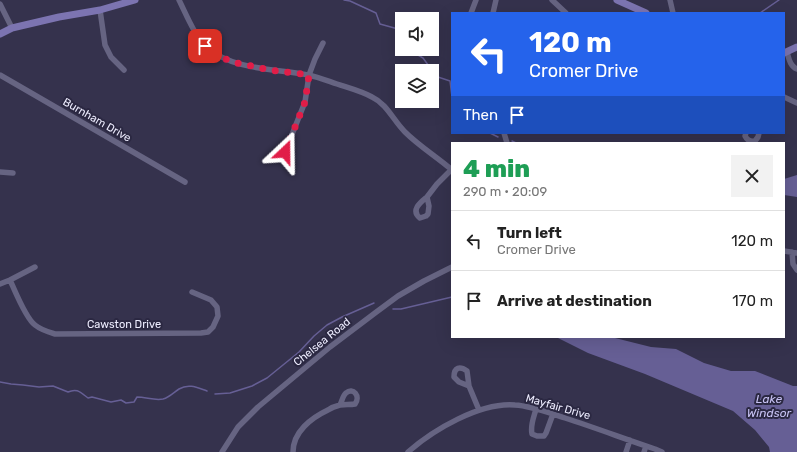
<!DOCTYPE html>
<html lang="en">
<head>
<meta charset="utf-8">
<style>
  :root { --surface:#fff; --page:#f2f2f2; --text:#222; --muted:#767676; --line:#e0e0e0 }
  body { margin:0; font-family:Rubik,sans-serif; background:var(--page); color:var(--text); height:100vh; display:flex; flex-direction:column; font-size:15px; white-space:nowrap }
  * { box-sizing:border-box; margin:0 }
  p { font-size:13px; color:var(--muted) }
  .icon { flex:none; width:22px; height:22px; fill:none; stroke:currentColor; stroke-width:2; stroke-linecap:round; stroke-linejoin:round }
  .map { position:relative; flex:1; overflow:hidden }
  .sheet { position:absolute; left:451px; top:142px; width:334px; height:196px; display:flex; flex-direction:column; background:var(--surface); border-radius:0px; box-shadow:0 4px 16px #0002 }
  .sheet>* { flex:none }
  .banner { position:absolute; left:451px; top:12px; width:334px; height:122px; border-radius:0px; box-shadow:0 4px 16px #0002; background:#2563eb; color:#fff; overflow:hidden }
  .fabs { position:absolute; left:395px; top:12px; display:grid; gap:8px }
  .fabs a { display:grid; place-items:center; width:44px; height:44px; border-radius:0px; background:var(--surface); box-shadow:0 4px 16px #0002; font-size:20px }
  .pin { position:absolute; display:grid; place-items:center; width:34px; height:34px; color:#fff; margin:-17px; border-radius:8px; box-shadow:0 2px 6px #0006 }
  .me { position:absolute; width:44px; margin:-22px; rotate:23deg; stroke-linejoin:round; filter:drop-shadow(0 0 3px #0008) }
  .turn { display:flex; align-items:center; gap:14px; height:84px; padding:0 12px; font-size:18px }
  .turn .icon { width:52px; height:52px; stroke-width:2.5 }
  .turn b { display:block; font-size:28px; line-height:34px }
  .then { display:flex; align-items:center; height:38px; padding:0 12px; background:#0003; gap:8px; font-size:15px }
  .round { display:grid; place-items:center; flex:none; width:42px; height:42px; border-radius:0px; background:var(--page) }
  .head { display:flex; align-items:center; justify-content:space-between; height:68px; padding:0 12px }
  h1 { font-size:24px; font-weight:800; line-height:30px; color:#1e9e55 }
  ul { padding:0; list-style:none }
  li { display:flex; align-items:center; gap:12px; height:60px; padding:0 12px; border-top:1px solid var(--line) }
  li div { flex:1 }
  li b { display:block; font-size:15px }
  li em { font-style:normal }
  .map>svg:first-child { display:block }
</style>
</head>
<body>
<div class="map">
<svg width="797" height="452" viewBox="0 0 797 452">
  <rect width="100%" height="100%" fill="#35324d"/>
  <path fill="#665f95" d="M797,175v22l-13,-2v-16z
    M556,337h55l40,10 25,2 28,14 27,8h24l38,15h4v66h-27l-1,-5 -14,-17 -22,-19 -88,-37 -57,-21z"/>
  <g fill="none" stroke-linecap="round" stroke-linejoin="round">
    <path stroke="#665f95" stroke-width="1.5" d="M344,0l6,1 26,12 4,11 18,5 4,16
      M760,13l19,-13
      M404,49v2l9,1 10,6 8,11 7,8 12,4 2,16
      M490,133l8,4
      M512,141l4,2
      M393,309h8l51,-12
      M0,382l11,2 12,1 16,2 14,-1 15,6c9,-4 12,0 20,6l4,-1 19,5 10,-2 5,3 8,-1 3,-5c9,0 18,4 26,2 7,-2 11,-7 16,-10 10,-6 19,-1 28,2
      M215,394l15,-1 22,-7 15,-8 32,-26 15,-16 13,-11 15,-8 32,-14"/>
    <path stroke="#666482" stroke-width="5.5" d="M179,0c8,16 15,35 28,47 24,23 70,22 101,28 10,2 20,6 29,9 12,4 24,7 35,13 15,7 21,23 33,35 14,14 32,25 47,38
      M552,0l14,13
      M670,0l3,13
      M0,4l12,24
      M100,10l5,35 6,12 13,13
      M471,13l5,-13
      M493,13l3,-13
      M787,52c2,7 3,14 10,17
      M0,75l185,107
      M784,97l13,6
      M504,133l3,10
      M746,133l-1,3c2,4 5,6 10,5l3,-4 1,-4
      M285,152l20,-50 4,-27 6,-16 8,-16
      M0,172l13,1
      M427,197l2,9 -1,8 -2,2 -6,2c-10,-8 1,-16 7,-21z
      M427,197l10,-13 14,-14
      M784,251l13,2
      M792,252l1,12 4,6
      M10,280c5,11 16,39 25,45 6,5 13,7 20,9l146,-1 7,-1 5,-5 5,-11 -1,-9 -6,-7 -19,-8
      M0,284l10,-4 25,-13
      M469,386l-10,-4 -5,-5c0,-10 6,-11 13,-6l2,15 10,24
      M536,409c-2,8 -6,16 -4,25l5,2h7l2,-3 7,-19
      M222,452l16,-25 20,-20 72,-60 45,-34 23,-17 26,-15 28,-14
      M293,452c0,-20 18,-34 35,-42 3,-2 8,-4 12,-5 5,-1 10,0 15,-1 6,-8 -2,-17 -9,-11 -3,2 -4,8 -6,12
      M408,452c25,-22 72,-50 107,-47 17,1 34,8 50,13 31,10 60,21 90,31l7,3
      M626,452l4,-12
      M644,452l2,-6"/>
    <path stroke="#7c74b1" stroke-width="7" d="M617,0l29,13
      M0,34l12,-6 47,-11 41,-7 35,-10
      M784,53l13,-6"/>
  </g>
  <g fill="none" stroke-linecap="round" stroke-linejoin="round">
    <path stroke="#e11d48" stroke-width="7" stroke-dasharray="0 12.6" d="M205,46l15,11 17,6 33,7 39,5 -4,27 -20,50"/>
  </g>
  <g text-anchor="middle" dominant-baseline="central" stroke-width="4" stroke-linejoin="round" paint-order="stroke">
    <g font-size="11" fill="#eeedff" stroke="#2b2842">
      <text transform="translate(97 120) rotate(30)">Burnham Drive</text>
      <text x="124" y="324">Cawston Drive</text>
      <text transform="translate(322 342) rotate(-39)">Chelsea Road</text>
      <text transform="translate(558 407) rotate(16)">Mayfair Drive</text>
    </g>
    <g font-size="12" font-style="italic" fill="#c8c3f4" stroke="#2b2842">
      <text x="769" y="399">Lake<tspan x="769" dy="14">Windsor</tspan></text>
    </g>
  </g>
</svg>
<div class="fabs">
<a><svg class="icon" aria-label="sound" viewBox="0 0 24 24"><path d="M4 9h4l5-4v14l-5-4H4zM17 9q2 3 0 6"/></svg></a>
<a><svg class="icon" aria-label="layers" viewBox="0 0 24 24"><path d="M12 4l9 5-9 5-9-5zM3 14l9 5 9-5"/></svg></a>
</div>
<div class="pin" style="left:205px;top:46px;background:#d93025"><svg class="icon" aria-label="arrive" viewBox="0 0 24 24"><path d="M6 21V4h12l-3 4 3 4H6"/></svg></div>
<svg class="me" style="left:285px;top:152px" viewBox="-20 -20 40 40"><path d="M0-17L14 15 0 8-14 15z" fill="#e11d48" stroke="#fff" stroke-width="4"/></svg>
<div class="banner">
<div class="turn"><svg class="icon" aria-label="left" viewBox="0 0 24 24"><path d="M17 20v-9H6M10 6l-5 5 5 5"/></svg><div><b>120 m</b>Cromer Drive</div></div>
<div class="then">Then<svg class="icon" aria-label="arrive" viewBox="0 0 24 24"><path d="M6 21V4h12l-3 4 3 4H6"/></svg></div>
</div>
<section class="sheet">
<div class="head"><div><h1>4 min</h1><p>290 m · 20:09</p></div><a class="round"><svg class="icon" aria-label="close" viewBox="0 0 24 24"><path d="M6 6l12 12M18 6L6 18"/></svg></a></div>
<ul>
<li><svg class="icon" aria-label="left" viewBox="0 0 24 24"><path d="M17 20v-9H6M10 6l-5 5 5 5"/></svg><div><b>Turn left</b><p>Cromer Drive</p></div><em>120 m</em></li>
<li><svg class="icon" aria-label="arrive" viewBox="0 0 24 24"><path d="M6 21V4h12l-3 4 3 4H6"/></svg><div><b>Arrive at destination</b></div><em>170 m</em></li>
</ul>
</section>
</div>
</body>
</html>
